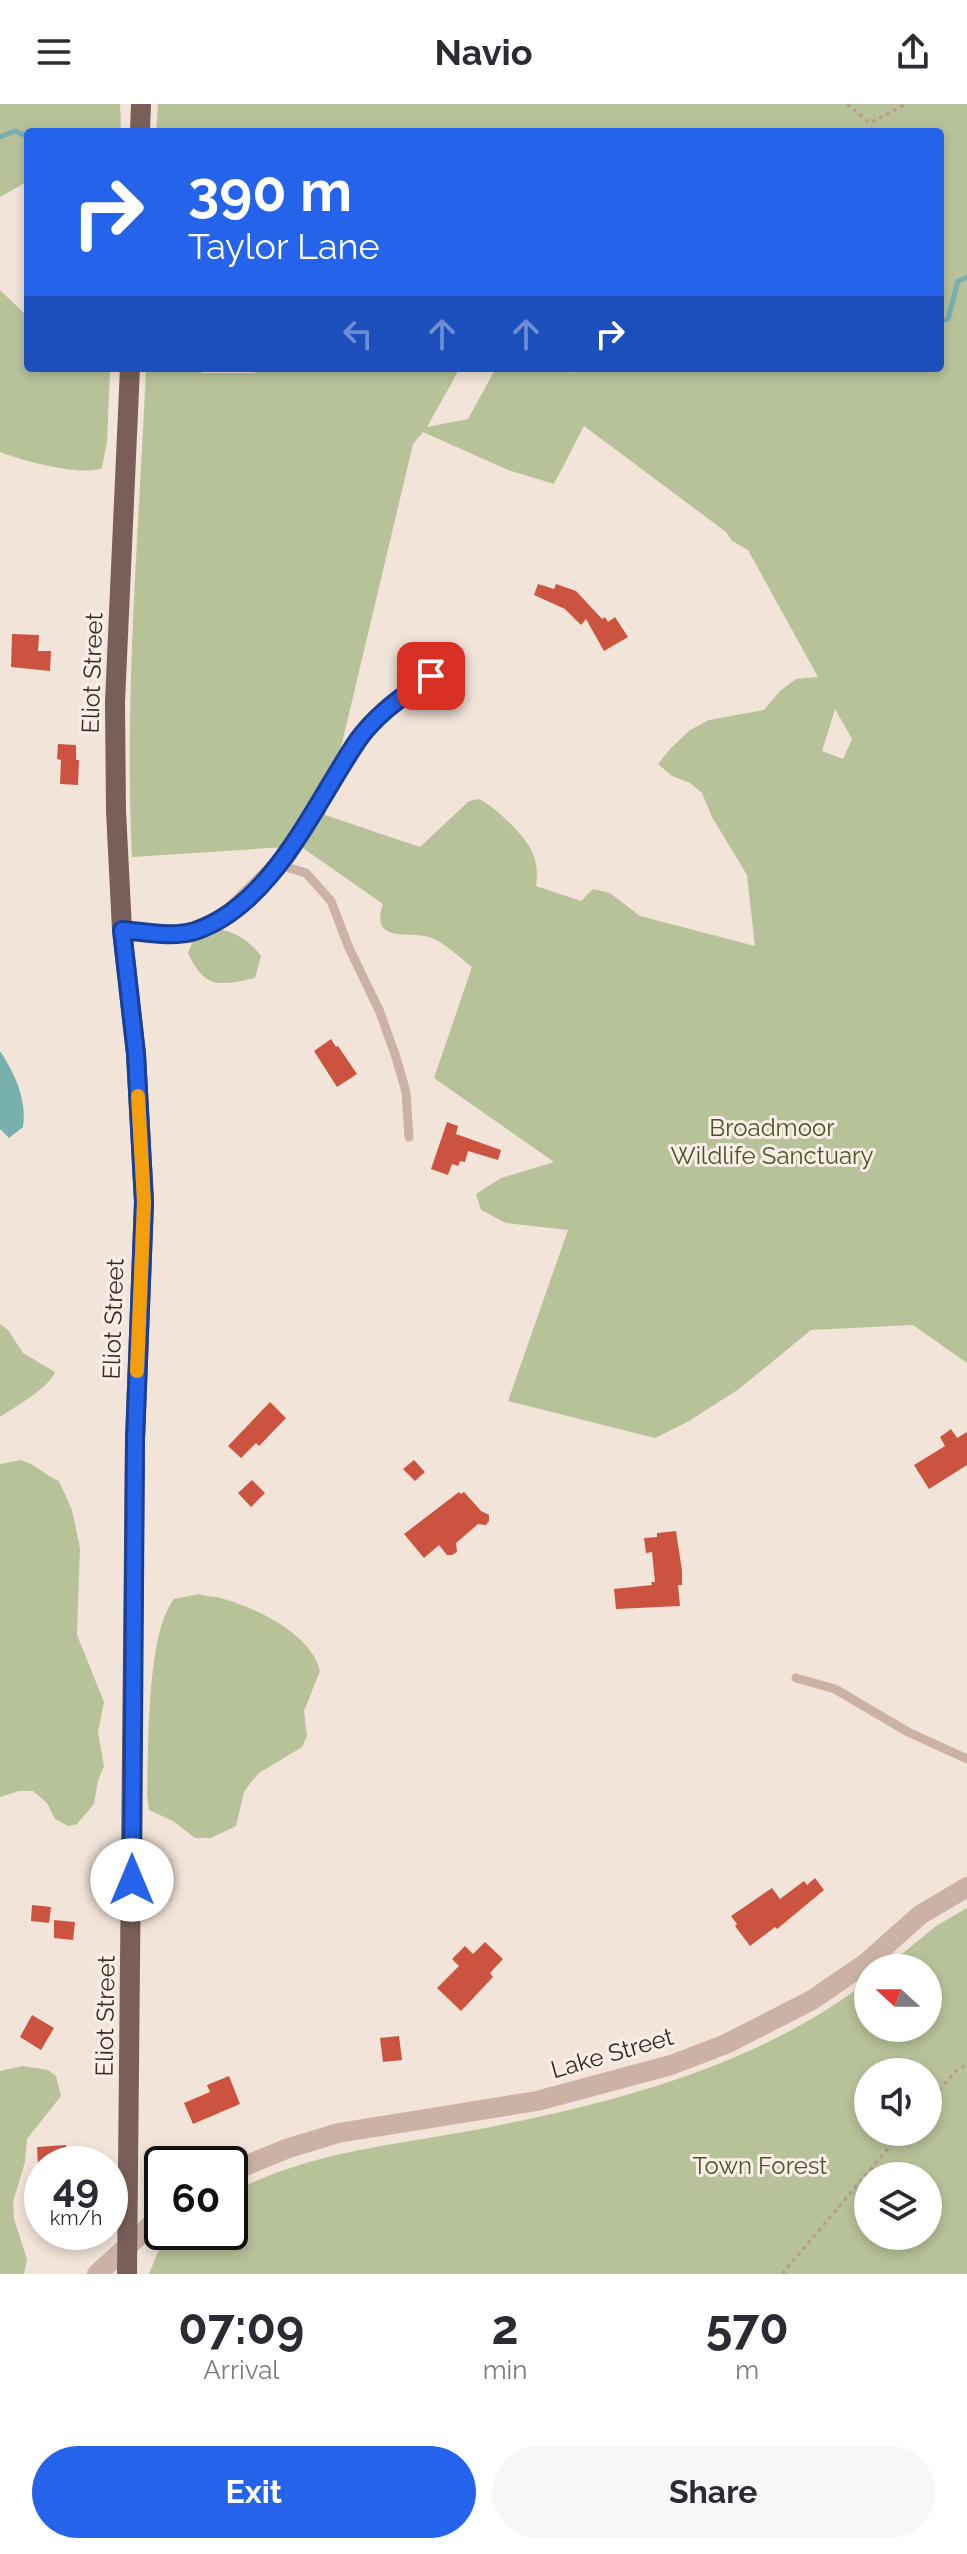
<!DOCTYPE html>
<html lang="en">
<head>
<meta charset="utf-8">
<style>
  :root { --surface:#fff; --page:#f7f7f7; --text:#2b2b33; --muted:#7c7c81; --accent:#2563eb }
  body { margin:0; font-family:Raleway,sans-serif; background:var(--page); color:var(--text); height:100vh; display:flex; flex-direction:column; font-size:30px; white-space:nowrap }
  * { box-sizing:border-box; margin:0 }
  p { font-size:26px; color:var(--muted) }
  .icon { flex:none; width:44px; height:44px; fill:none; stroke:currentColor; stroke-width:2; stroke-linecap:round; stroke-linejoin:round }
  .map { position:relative; height:2170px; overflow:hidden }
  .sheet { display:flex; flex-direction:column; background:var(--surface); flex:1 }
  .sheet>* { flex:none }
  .hud { position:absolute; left:24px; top:24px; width:920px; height:244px; border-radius:8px; box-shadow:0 4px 12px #0003; background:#2563eb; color:#fff; overflow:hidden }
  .needle { width:52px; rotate:291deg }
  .buttons { position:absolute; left:854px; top:1850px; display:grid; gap:16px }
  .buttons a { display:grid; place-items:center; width:88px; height:88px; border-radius:50%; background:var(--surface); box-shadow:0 4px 12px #0003; font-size:40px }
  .speed { position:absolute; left:24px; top:2042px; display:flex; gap:16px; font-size:40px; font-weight:700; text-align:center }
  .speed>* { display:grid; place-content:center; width:104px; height:104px; border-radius:50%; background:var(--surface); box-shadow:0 4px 12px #0003; line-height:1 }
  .speed small { font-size:20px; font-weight:400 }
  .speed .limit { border:4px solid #111; border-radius:12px; background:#fff; color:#111 }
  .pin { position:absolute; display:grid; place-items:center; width:68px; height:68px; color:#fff; margin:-34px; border-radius:16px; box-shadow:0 4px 12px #0006 }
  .me { position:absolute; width:88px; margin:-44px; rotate:0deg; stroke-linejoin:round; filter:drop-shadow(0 0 6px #0008) }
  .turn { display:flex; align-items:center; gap:28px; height:168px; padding:0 32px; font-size:36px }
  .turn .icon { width:104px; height:104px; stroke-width:2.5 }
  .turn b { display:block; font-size:56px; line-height:68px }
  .lanes { display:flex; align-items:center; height:76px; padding:0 32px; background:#0003; justify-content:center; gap:40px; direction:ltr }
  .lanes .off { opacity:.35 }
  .eta { display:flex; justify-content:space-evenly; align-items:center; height:136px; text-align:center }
  .eta b { font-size:48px; font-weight:700; line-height:56px }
  .action { display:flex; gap:16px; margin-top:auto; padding:16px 32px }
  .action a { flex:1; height:92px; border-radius:48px; background:var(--accent); color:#fff; font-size:32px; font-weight:700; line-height:92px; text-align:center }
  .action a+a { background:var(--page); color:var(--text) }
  header { display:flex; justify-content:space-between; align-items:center; height:104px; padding:0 32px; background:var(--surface); font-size:36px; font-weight:700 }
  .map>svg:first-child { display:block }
</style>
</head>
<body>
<header><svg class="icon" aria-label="menu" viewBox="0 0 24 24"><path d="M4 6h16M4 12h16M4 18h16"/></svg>Navio<svg class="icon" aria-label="share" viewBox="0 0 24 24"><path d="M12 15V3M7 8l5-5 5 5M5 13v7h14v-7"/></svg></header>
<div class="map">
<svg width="967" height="2170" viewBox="0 0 967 2170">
  <rect width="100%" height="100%" fill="#f2e4d9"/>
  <path fill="#b8c299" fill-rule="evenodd" d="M0,0h120l1,21 -2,7h-91v49l-28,16z
    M158,0h809v1259l-54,-38 -102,5 -72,59 -50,32 -34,17 -147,-37 60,-171 -62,-7 -25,-13 -5,-16 25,-16 53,-16 -120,-84 38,-111c-10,-8 -31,-27 -43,-30 -19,-6 -60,7 -46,-33l-83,-58 -168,11c-8,-162 7,-326 14,-489h56v5h49l29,-5h180l-33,59 41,-8 28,-51h73l5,6 -1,-6h367v-236h-784zM584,322l142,106 6,9 16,9 70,127 -22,2 -16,12 -16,19 -55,10 -19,10 -20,19 -12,15 14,12 18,7 12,10 10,24 35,58 8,71 -115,-30 -30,-23 -17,-4 -12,12 -45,-15c2,-12 1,-27 -6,-38 -8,-15 -36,-42 -51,-49l-10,2 -49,46 -95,-32 88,-371 10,-12 85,38 46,14zM835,605l17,30 -9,20 -21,-8z
    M0,186l28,27v51h79l3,2 -3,71 -5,27c-20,9 -82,-8 -102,-16z
    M212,824c21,2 37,12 49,28l-6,22c-37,8 -50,11 -67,-25l6,-15z
    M0,1220l8,6 15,23 32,19c-7,17 -39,34 -55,45z
    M20,1356c18,5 24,15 39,21l13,29 8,38 -3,87 27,67 -6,30 6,34 -6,15 -4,23 -17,20 -9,2 -13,-7 -8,-16 -14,-12h-14l-19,6v-333z
    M199,1490c8,3 17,2 25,5 34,10 87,35 96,72l-16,40 3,25 -5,11 -43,26 -8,9 -7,10 -8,34 -25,12h-16l-22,-17 -24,-11 -2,-15c2,-49 -1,-160 27,-196z
    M967,1804v366h-818l8,-20 15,-22h58v-39c82,-41 151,-46 239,-62 141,-27 283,-62 399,-150v47h60v-60h-43l51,-42zM868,1968h60v60h-60zM868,2072h60v60h-60z
    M23,1962l25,4 8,6 5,20 -34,43 -2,23 -12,40 1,17 13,40 -3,15h-24v-203z"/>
  <path fill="#77b0ad" d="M0,947c15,23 27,49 23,76l-14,11 -9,-9z"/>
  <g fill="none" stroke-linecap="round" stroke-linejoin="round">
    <path stroke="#77b0ad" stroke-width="5" d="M0,33l15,-6 13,6
      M940,218l8,-3 10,-38 9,-4"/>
  </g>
  <path fill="#cb533f" d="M538,480l16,5 2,-5 20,7 26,28 3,-2 3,5 7,-5 13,20 -24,14 -18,-32 -5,6 -16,-16 -31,-14z
    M12,530l27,1 -1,16h13l-1,20 -39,-4z
    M58,640l18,1v15h3l-1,25 -18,-1 1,-24 -4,-1z
    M331,935l5,8 2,-1 19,28 -20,13 -23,-36z
    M447,1018l11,4 -2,8 45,16 -3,10 -30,-9 -3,11 -5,-1 -2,5 -6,-2 -4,11 -17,-6z
    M270,1298l16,16 -27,28 -3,-3 -15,15 -13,-12z
    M951,1325l6,9 10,-6v33l-38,24 -15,-24 31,-19 -5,-9z
    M414,1356l11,12 -10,9 -12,-12z
    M252,1376l13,13 -14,14 -13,-14z
    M459,1388l2,2 3,-2 17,19 8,4v6l-3,4 -8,-1 -22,19 1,9 -5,3h-5l-8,-10 -15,13 -20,-24z
    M676,1427l6,40v14h-4l2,21 -64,3 -2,-20 38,-4 -1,-3h4l-3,-30 -6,1 -2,-15 13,-1v-4z
    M815,1774l9,12 -47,39 -2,-2 -25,19 -15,-20 2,-2 -6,-8 41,-28 8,11 24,-18 3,4z
    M32,1801l19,2 -2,16 -18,-2z
    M54,1816l21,2 -2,18 -19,-2z
    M485,1838l18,17 -13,14 3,4 -32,34 -24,-23 22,-22 -7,-7 13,-13 8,8z
    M32,1911l22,13 -13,22 -21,-13z
    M399,1932l3,24 -19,2 -3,-24z
    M229,1972l11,28 -47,20 -9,-21 26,-11 -3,-7z
    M66,2041l1,19h-29l-1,-17z"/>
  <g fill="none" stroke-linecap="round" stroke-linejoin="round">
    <path stroke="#b79c8f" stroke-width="3" stroke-dasharray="4 4" stroke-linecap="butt" d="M847,0l23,19 36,-19
      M928,1998l30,-33 9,-4
      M782,2170l120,-142"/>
    <path stroke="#cbb2a5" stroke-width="9" d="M279,761l27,8 25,28 18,47 30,62 16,44 11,38 3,45
      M796,1574l39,11 73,43 59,27"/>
    <path stroke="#cbb2a5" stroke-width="18" d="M122,826l47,4 24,-3 31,-13 63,-62 73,-118 24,-28 70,-51"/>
    <path stroke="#cbb2a5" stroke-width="20" d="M230,2068l56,-23 52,-16 199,-32 134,-36 55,-21 86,-44 54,-37 54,-48 47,-28
      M97,2170l65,-59"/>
    <path stroke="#795f57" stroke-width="20" d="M140,28l1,-28
      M127,2170l8,-834 9,-238 -8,-148 -14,-124 -6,-119 -1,-109 15,-334"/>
  </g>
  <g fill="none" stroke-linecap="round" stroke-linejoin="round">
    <g stroke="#184099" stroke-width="20">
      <path id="route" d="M132,1776l3,-440 9,-238 -8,-148 -14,-124c24,2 50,8 73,1 78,-26 120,-128 163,-191 19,-27 47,-45 73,-64"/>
    </g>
    <use href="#route" stroke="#2563eb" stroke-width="14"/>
    <path stroke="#f59e0b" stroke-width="14" d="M137,1267l7,-169 -6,-106"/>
  </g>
  <g text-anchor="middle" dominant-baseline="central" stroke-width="6" stroke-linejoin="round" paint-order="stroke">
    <g font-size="24" fill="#362a26" stroke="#faefe6">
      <text transform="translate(92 569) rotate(-88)">Eliot Street</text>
      <text transform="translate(113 1215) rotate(-88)">Eliot Street</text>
      <text transform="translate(105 1912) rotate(-89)">Eliot Street</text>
      <text transform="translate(612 1949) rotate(-16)">Lake Street</text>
    </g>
    <g font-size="24" fill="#495529" stroke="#faefe6">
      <text x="772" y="1023">Broadmoor<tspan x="772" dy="28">Wildlife Sanctuary</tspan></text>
      <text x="760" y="2061">Town Forest</text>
    </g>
  </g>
</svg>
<div class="buttons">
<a><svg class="needle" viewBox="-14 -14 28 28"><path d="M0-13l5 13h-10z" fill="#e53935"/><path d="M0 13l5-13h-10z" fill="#7c7c81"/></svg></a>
<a><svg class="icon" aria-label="sound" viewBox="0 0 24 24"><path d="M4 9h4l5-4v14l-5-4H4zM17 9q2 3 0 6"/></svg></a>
<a><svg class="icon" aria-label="layers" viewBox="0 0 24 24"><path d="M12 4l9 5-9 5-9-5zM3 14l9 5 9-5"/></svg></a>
</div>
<div class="speed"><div>49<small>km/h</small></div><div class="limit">60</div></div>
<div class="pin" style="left:431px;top:572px;background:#d93025"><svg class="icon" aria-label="arrive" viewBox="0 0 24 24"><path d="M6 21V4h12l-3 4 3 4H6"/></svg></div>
<svg class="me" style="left:132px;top:1776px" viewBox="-20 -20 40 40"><circle r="19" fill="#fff"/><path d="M0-13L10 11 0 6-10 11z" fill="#2563eb"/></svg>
<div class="hud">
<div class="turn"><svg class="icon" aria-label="right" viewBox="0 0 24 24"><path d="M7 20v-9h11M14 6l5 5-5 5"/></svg><div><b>390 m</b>Taylor Lane</div></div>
<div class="lanes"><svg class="icon off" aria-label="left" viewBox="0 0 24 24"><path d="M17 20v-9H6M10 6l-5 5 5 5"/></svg><svg class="icon off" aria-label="ahead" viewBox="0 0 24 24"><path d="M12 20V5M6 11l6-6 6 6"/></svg><svg class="icon off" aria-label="ahead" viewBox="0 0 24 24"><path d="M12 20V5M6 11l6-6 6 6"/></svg><svg class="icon" aria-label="right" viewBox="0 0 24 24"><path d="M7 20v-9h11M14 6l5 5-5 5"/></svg></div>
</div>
</div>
<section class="sheet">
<div class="eta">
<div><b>07:09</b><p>Arrival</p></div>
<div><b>2</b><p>min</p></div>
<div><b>570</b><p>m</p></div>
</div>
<div class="action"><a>Exit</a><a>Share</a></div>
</section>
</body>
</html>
